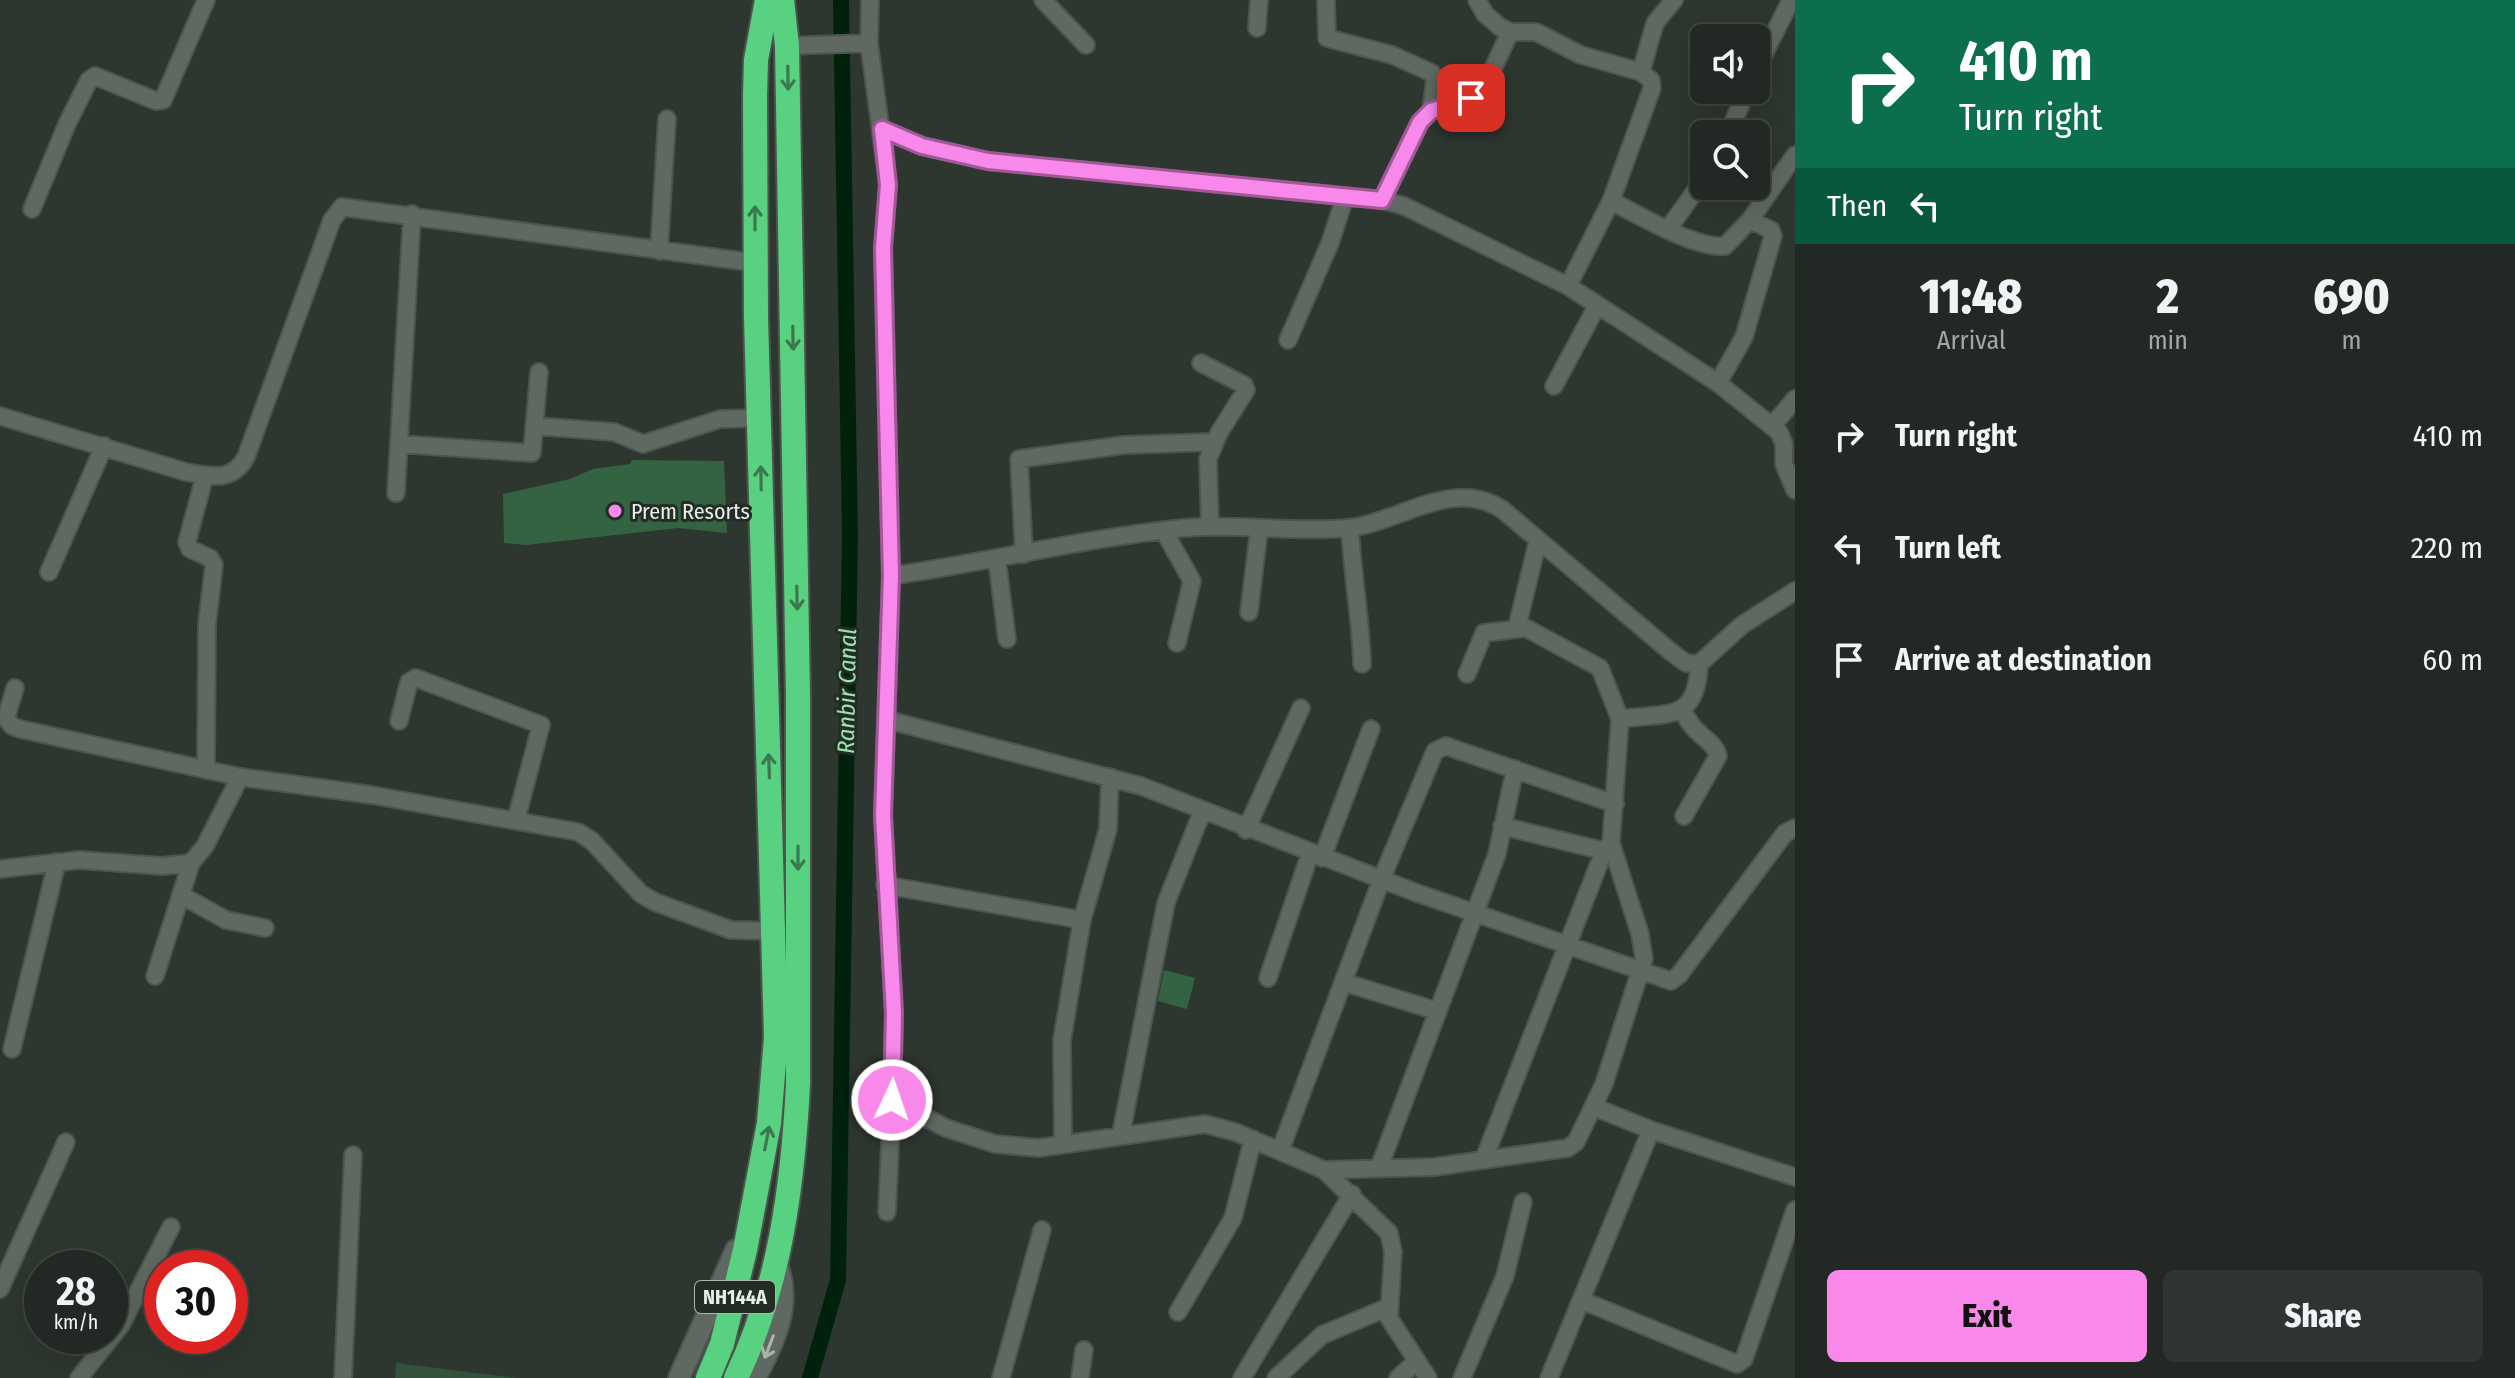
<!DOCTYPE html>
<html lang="en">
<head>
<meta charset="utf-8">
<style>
  :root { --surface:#222824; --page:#2e3431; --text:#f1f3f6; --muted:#a2a6a6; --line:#3f4441; --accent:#f888ea }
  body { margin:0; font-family:"Fira Sans Condensed",sans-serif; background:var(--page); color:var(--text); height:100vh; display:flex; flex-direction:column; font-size:30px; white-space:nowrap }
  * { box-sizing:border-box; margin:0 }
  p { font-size:26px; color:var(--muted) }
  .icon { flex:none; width:44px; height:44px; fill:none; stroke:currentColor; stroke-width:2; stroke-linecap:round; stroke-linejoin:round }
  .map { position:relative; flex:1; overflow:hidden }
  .details { display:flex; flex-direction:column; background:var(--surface); width:720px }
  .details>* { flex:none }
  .banner { background:#0b6e4f; color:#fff; overflow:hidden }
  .controls { position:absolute; left:1690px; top:24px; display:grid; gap:16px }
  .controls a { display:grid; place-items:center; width:80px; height:80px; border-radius:12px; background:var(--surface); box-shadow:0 8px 32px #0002,0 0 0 2px var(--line); font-size:40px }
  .speed { position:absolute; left:24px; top:1250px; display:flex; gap:16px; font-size:40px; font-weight:700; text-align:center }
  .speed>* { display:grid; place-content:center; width:104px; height:104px; border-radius:50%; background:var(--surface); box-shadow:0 8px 32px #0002,0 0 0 2px var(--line); line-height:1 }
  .speed small { font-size:20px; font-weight:400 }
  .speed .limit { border:12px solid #d22; background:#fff; color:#111 }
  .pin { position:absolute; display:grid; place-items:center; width:68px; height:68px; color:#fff; margin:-34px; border-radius:16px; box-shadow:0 4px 12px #0006 }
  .me { position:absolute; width:88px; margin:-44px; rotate:3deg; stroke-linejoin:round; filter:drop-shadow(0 0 6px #0008) }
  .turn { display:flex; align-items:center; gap:28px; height:168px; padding:0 32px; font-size:36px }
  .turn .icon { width:104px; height:104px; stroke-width:2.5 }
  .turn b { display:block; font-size:56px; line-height:68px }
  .then { display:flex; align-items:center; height:76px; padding:0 32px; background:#0003; gap:16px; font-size:30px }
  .eta { display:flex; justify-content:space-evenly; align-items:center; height:136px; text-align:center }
  .eta b { font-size:48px; font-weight:800; line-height:56px }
  .cta { display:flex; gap:16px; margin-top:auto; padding:16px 32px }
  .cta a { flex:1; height:92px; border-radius:12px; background:var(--accent); color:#111; font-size:32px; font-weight:800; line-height:92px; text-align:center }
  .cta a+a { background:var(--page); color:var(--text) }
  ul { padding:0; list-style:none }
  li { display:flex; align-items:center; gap:24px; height:112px; padding:0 32px }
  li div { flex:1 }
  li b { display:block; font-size:30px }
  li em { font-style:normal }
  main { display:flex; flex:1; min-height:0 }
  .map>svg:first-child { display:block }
</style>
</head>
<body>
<main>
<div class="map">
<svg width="1795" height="1378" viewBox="0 0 1795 1378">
  <rect width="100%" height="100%" fill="#2e3630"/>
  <path fill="#34513b" d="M396,1363l121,15h-122z"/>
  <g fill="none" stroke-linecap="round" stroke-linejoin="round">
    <path stroke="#00220c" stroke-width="16" d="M810,1378l28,-98 12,-744 -9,-536"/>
  </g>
  <path fill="#346342" d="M632,460l92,1 3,72 -49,-5 -152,17 -22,-2 -1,-49 67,-15 23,-10 37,-5z
    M1164,970l31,8 -8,31 -29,-8z"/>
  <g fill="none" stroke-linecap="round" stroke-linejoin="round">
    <g stroke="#4d544f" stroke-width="20">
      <path id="street" d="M870,0l-1,43 19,142 -5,63 8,328 -8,239 11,198 -2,87 54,28 49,16 44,4 166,-24 30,8 89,38 65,63 4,19 -4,66 39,60
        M1043,0l43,45
        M1326,0l1,38 65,17 40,18 3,7 -4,31
        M1477,0l8,14 15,13 10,5h26l45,23 60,17 10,8 1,8 -41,113
        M1257,28l2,-28
        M787,46l82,-3
        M1756,70l35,-70
        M1641,72l14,-49 19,-23
        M882,129l40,17 66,15 394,39 22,6 164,80 150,97 61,49 5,12v20l11,26
        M1728,134l19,-44
        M1382,200l38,-78 11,-11 40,-13 19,-23 20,-43
        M32,209l35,-85 22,-44 6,-4 61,25 7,-1 43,-100
        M1668,229l36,-50
        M659,251l8,-132
        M1568,286l43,-85c28,14 84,48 114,45l25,-26 45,-65
        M1288,340l42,-97 15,-46
        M1201,363l43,22 2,5 -27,43 -11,26 2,68
        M1718,383l26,-46 29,-101 -2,-6 -21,-10
        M1554,386l43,-80
        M0,416l186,56c25,4 46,11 60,-15l86,-237 10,-13 414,56
        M1773,425l22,-26
        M535,426l79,6 29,12 77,-25 39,-1
        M399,444l133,9 7,-81
        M205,475l-18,67 3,7 20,9 4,7 -7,59 -1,146
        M396,493l16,-279
        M1350,528c2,46 11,90 12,136
        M1164,531l28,50 -15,62
        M1024,554l-5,-95 105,-14 90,-3
        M997,560l10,79
        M49,572l55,-126
        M891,576c97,-14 194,-38 293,-48 54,-5 109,5 163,0 53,-5 105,-52 156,-18l168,142 15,11 13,1 43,-39 53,-34
        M1249,612l10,-82
        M1517,627l21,-87
        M1467,674l17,-41 42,-5 74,40 20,51
        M15,688l-9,30 6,8 8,3 220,48 132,18 206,37 14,9 49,53 14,8 76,28 43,1
        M1683,710c9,25 32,30 35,46l-34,60
        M888,720l253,66 276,107 254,88 8,-6 106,-142 10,-5
        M399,721l10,-39 7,-4 125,47 -25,95
        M1502,826l102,25
        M1246,830l55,-122
        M1322,858l49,-129
        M0,869l80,-9 82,6 29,-3 14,-17 35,-69
        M885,885l197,35 26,-91 2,-52
        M181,895l45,25 39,8
        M155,976l36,-113
        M1268,978l42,-124
        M1343,982l94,29
        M12,1049l45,-187
        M1594,1107l57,23 144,47
        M1121,1134l45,-231 36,-91
        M1063,1145l-1,-105 20,-120
        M1280,1151l102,-273 53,-127 11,-5 169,58
        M1484,1159l120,-308 7,-8
        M1379,1168l118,-314 18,-85
        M1324,1170l110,-3 134,-19 8,-6 28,-58 40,-125 -4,-25 -29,-91 9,-124c48,-7 77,4 79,-55
        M887,1212l5,-112
        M0,1289l66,-147
        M1581,1300l156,64 7,-5 51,-149
        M1178,1312l55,-94 20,-79
        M79,1378l42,-53 50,-98
        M343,1378l10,-223
        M1001,1378l41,-148
        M1080,1378l4,-28
        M1242,1378l110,-184
        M1276,1378l46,-43 67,-28
        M1398,1378l18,-16
        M1462,1378l43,-102 18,-74
        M1549,1378l102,-248"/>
    </g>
    <g stroke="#4d544f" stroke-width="24">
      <path id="secondary" d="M679,1378l57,-128
        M755,1378c20,-37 38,-76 21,-116"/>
    </g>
    <g stroke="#4d544f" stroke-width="28">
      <path id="highway" d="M708,1378l14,-34 23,-94 24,-127 7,-85 -20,-721 -1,-221 1,-36 11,-60
        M736,1378c44,-92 57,-194 62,-294v-387l-11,-651 -5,-46"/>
    </g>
    <use href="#street" stroke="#5f6861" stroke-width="16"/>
    <use href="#secondary" stroke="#5f6861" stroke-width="20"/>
    <use href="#highway" stroke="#58d281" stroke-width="24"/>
  </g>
  <defs><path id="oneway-shaft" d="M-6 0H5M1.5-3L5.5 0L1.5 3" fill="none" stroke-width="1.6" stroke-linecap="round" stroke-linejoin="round" transform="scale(2)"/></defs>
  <g stroke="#3b774f">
    <use href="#oneway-shaft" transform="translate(788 78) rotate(89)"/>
    <use href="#oneway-shaft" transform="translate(755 218) rotate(-90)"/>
    <use href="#oneway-shaft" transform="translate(793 338) rotate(89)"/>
    <use href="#oneway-shaft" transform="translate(761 478) rotate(-91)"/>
    <use href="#oneway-shaft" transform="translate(797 598) rotate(89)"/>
    <use href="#oneway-shaft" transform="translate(769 766) rotate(-92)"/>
    <use href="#oneway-shaft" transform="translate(798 858) rotate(90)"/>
    <use href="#oneway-shaft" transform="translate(767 1138) rotate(-79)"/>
  </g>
  <use stroke="#abb2ac" href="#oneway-shaft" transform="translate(769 1347) rotate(111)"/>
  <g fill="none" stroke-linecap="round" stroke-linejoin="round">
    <g stroke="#a15898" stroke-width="20">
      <path id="route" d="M892,1100l2,-87 -11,-198 8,-239 -8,-328 5,-63 -6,-56 40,17 66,15 394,39 38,-78 11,-11 40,-13"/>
    </g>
    <use href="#route" stroke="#f888ea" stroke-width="14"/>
  </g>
  <circle fill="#f888ea" stroke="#242c26" stroke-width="3" cx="615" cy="511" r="8"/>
  <g text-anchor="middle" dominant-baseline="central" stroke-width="6" stroke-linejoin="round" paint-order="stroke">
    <rect fill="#242c26" stroke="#aeb4af" stroke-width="2" x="695" y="1281" width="80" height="32" rx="6"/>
    <g font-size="20" font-weight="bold" fill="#e9eeea">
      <text x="735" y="1297">NH144A</text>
    </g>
    <g font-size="22" fill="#e9eeea" stroke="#242c26" text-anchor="start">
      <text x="631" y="511">Prem Resorts</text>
    </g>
    <g font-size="24" font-style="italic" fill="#9ae3ad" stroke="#242c26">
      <text transform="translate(847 691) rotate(-89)">Ranbir Canal</text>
    </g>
  </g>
</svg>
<div class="controls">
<a><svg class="icon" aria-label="sound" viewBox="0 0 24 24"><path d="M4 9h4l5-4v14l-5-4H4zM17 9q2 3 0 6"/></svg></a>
<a><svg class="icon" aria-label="search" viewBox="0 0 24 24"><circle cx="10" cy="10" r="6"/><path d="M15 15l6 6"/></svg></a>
</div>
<div class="speed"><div>28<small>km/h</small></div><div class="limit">30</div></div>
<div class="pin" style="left:1471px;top:98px;background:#d93025"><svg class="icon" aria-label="arrive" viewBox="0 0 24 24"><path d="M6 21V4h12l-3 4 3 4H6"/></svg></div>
<svg class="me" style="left:892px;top:1100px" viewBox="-20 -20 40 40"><circle r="17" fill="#f888ea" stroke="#fff" stroke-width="3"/><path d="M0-11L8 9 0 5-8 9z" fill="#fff"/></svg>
</div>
<section class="details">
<div class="banner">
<div class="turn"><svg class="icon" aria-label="right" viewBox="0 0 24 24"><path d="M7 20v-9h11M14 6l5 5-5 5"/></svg><div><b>410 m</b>Turn right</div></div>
<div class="then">Then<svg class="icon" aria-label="left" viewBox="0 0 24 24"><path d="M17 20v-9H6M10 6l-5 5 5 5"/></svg></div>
</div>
<div class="eta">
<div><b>11:48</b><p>Arrival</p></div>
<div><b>2</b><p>min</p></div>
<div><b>690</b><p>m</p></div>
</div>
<ul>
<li><svg class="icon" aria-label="right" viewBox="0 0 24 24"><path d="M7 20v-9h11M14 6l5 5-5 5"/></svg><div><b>Turn right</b></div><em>410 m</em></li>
<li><svg class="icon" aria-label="left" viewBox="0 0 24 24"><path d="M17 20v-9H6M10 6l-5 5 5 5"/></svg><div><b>Turn left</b></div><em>220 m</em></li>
<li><svg class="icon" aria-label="arrive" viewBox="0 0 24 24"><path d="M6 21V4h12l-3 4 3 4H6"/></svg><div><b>Arrive at destination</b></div><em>60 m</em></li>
</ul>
<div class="cta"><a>Exit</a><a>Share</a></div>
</section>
</main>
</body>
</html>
